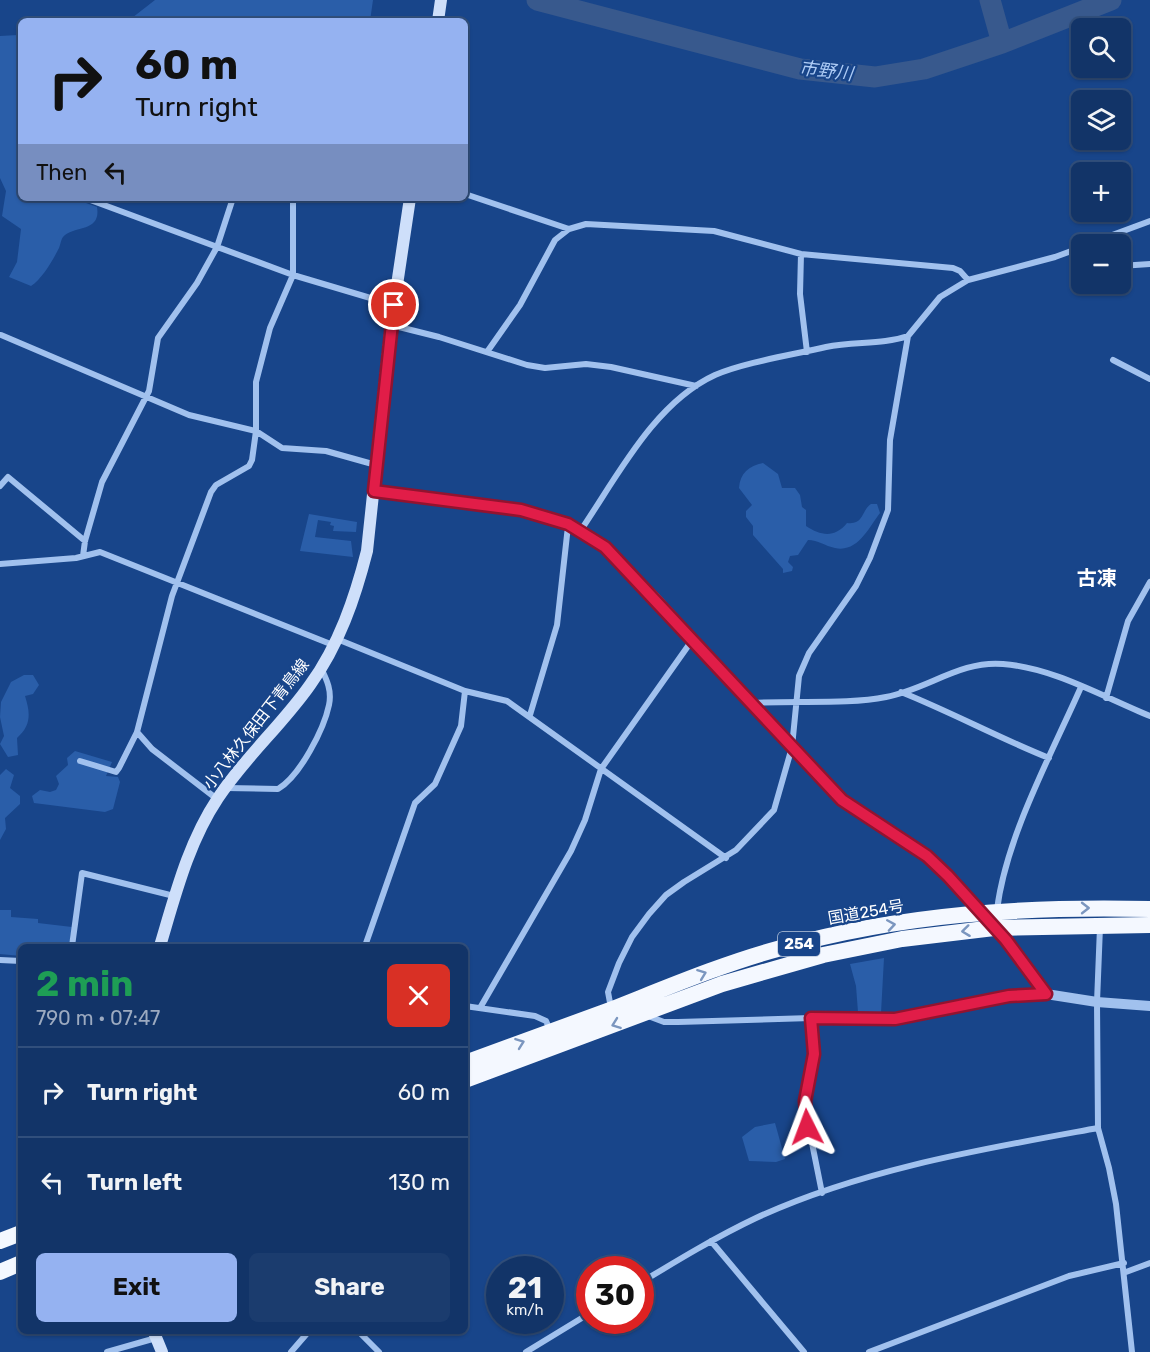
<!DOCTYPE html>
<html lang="en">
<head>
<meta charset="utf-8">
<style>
  :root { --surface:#123468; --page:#1b3c6e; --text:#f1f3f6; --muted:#9caac0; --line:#314f7c; --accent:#95b2f1 }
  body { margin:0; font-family:Rubik,"Noto Sans JP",sans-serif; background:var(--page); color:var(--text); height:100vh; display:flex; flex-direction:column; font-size:22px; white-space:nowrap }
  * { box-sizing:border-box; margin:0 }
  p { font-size:20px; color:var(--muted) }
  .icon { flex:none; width:33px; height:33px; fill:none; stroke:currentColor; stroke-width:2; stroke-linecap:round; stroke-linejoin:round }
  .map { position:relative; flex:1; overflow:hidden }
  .sheet { position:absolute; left:18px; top:944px; width:450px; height:390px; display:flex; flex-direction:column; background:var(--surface); border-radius:9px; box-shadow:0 2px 4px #0004,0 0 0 2px var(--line) }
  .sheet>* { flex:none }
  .banner { position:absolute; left:18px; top:18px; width:450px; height:183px; border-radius:9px; box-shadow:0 2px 4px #0004,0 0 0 2px var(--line); background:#95b2f1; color:#111; overflow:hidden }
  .controls { position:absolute; left:1071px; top:18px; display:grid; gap:12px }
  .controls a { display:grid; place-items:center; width:60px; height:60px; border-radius:9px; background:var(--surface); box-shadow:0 2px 4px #0004,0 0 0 2px var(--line); font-size:30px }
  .speed { position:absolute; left:486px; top:1256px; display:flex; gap:12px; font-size:30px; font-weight:700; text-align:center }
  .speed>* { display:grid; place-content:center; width:78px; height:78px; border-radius:50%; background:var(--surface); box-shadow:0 2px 4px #0004,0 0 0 2px var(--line); line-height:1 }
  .speed small { font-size:15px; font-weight:400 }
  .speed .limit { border:9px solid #d22; background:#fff; color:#111 }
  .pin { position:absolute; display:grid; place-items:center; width:51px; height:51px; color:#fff; margin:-26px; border:3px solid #fff; border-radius:50%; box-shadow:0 2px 6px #0007 }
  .me { position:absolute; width:66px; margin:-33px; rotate:357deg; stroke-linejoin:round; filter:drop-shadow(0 0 4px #0008) }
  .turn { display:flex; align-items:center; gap:21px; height:126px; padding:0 18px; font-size:27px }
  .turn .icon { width:78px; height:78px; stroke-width:2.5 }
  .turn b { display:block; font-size:42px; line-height:51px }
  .then { display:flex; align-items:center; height:57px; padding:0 18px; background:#0003; gap:12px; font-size:22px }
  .round { display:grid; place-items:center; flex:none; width:63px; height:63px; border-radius:9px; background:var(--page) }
  .overview { display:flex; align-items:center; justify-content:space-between; height:102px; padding:0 18px }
  h1 { font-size:36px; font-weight:700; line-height:45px; color:#1e9e55 }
  .button { display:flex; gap:12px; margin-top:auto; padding:12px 18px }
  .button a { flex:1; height:69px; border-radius:9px; background:var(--accent); color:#111; font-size:24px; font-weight:700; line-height:69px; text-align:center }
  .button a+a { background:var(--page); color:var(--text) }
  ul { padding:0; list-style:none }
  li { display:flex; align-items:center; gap:18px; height:90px; padding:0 18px; border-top:2px solid var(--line) }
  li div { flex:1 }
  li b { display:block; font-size:22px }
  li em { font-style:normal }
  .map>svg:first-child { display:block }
</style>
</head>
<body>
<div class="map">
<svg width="1150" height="1352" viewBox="0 0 1150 1352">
  <rect width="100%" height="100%" fill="#18458a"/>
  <path fill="#2a5ea9" d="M155,0h218l-3,21h-242z
    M18,35l3,1v100l-4,14 4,13 -3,25 3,1v9l54,1 22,8c4,24 -19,19 -32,28 -4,3 -4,8 -6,13 -6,12 -17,31 -28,38l-22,-9 8,-15 4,-33 -19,-13 4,-25 -6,-13v-142z
    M763,463l15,11 4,14h13l5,7 2,12 4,3v16c15,10 29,12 41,-3 17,2 14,-12 24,-19h6l3,9c-11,14 -22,40 -45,35 -10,-2 -17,-8 -27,-8l-10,15 -8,1 -2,6 5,5 -1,4 -9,2v-4l-30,-34v-9l-7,-9v-6l6,-6 -13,-17c1,-15 10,-22 24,-25z
    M309,514l48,8 -1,10 -23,-1 1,-5 -4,-1 1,-3 -13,-2 -3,17 36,4 2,16 -53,-6z
    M24,675h9l6,10 -6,9 -8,2c5,16 7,29 -8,42l1,17 -10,2 -8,-13 4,-8 -4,-19 1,-15 10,-20z
    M75,751l37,11 -6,14 12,1 2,5 -7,27 -8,3 -71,-9 -2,-7 8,-6 10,2 6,-2 3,-6 -3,-8 12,-11 -1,-7z
    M6,769l8,6 -4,13 10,8v8l-15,14 1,11 -6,11v-65z
    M0,910h11v7l27,2v4l34,4 -3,19h-48v10l-21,-2z
    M884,958l-3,55 -23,-1 -2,-26 -6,-22z
    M775,1123l10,36 -9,3 -27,-1 -7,-24 13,-10z"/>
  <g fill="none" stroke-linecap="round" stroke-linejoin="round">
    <path stroke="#38598d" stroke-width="21" d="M537,0l263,69 75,8 49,-8 78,-26 109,-43
      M990,0l12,43"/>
    <path stroke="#a1c1ee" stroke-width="6" d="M465,194l104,35
      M85,198l208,77 101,30
      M1088,244l62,-23
      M801,254l-1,40 7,58
      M1120,266l30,-2
      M391,325l48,12 88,28 18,3 41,-4 25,3 85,19
      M1,335l188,80 67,16 26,17 44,3 50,14
      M487,352l33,-47 35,-65 14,-11 17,-5 128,7 87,23 152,14 7,3 8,9
      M1113,360l37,19
      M0,486l8,-9 77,64
      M581,530c36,-53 73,-127 134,-155 31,-13 77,-20 111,-28 28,-6 56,-2 82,-11
      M83,556l2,-15 17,-59 47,-91 9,-53 39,-55 20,-36 16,-49
      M0,564l76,-6 24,-6 233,93
      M337,639l128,52 42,10 219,157
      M901,692c50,20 98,46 148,66
      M1106,698l22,-77 22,-39
      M753,703c41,-3 94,2 133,-6 40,-7 75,-37 117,-33 51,4 100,33 147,52
      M530,715l27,-90 11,-99
      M137,732l15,17 65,50
      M80,761l36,11 3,-4 18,-36 35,-136 39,-104 5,-7 33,-19 3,-6 4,-29v-49l14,-54 23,-53v-77
      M226,788l52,1c22,-13 46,-60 51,-84 3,-14 -2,-25 -8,-37
      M997,910c9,-73 54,-155 84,-223
      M1100,927l-3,75 1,126 11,40 7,36 16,148
      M72,946l10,-73 92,23
      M365,946l50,-143 20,-19 26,-58 4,-35
      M0,960l21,1
      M465,1006l70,10 11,5 4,9
      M480,1008l91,-157 14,-31 16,-51 92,-130
      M611,1008l-3,-16 11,-29 13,-26 17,-23 17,-19 18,-13 52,-32 38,-40 18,-63 7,-71 10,-23 47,-67 14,-28 18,-48 2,-70 18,-104 32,-39 28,-17 87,-23 27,-10
      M648,1016l16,6h14l133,-4 84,1 114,-23 36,-2
      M811,1018l3,36 -8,59 16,80
      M711,1241l93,111
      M1126,1272l24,-9
      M640,1283c38,-23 76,-46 116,-65 106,-49 227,-69 342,-90
      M357,1330l22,22
      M107,1352l49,-14
      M291,1352l19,-22
      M526,1352l64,-39
      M869,1352l200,-76 55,-13"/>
    <path stroke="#a1c1ee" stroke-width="10" d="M374,491l170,24 45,20 16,12 51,51 173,190c29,28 63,44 96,67 23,15 38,41 57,60
      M993,926l53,68 51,8 53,4"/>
    <path stroke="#cedffa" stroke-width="12" d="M438,21l3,-21
      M160,946c15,-50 28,-103 58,-148 27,-41 64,-73 92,-113 29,-40 45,-87 57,-134l24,-226 19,-127
      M153,1330l9,22"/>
    <path stroke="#f4f8ff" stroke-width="16" d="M465,1063c48,-18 97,-35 145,-53 56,-22 112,-46 171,-62 120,-34 245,-42 369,-39
      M465,1080l257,-96 101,-29 79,-16 92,-11 156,-3
      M0,1241l21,-8
      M0,1272l21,-9"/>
  </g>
  <defs><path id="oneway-chevron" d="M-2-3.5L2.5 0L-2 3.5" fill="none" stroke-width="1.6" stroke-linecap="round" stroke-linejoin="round" transform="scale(1.5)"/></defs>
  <g stroke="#7b96bf">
    <use href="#oneway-chevron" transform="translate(1085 908)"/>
    <use href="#oneway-chevron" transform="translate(891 925) rotate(-9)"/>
    <use href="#oneway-chevron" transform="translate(966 931) rotate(173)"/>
    <use href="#oneway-chevron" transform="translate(702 974) rotate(-21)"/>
    <use href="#oneway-chevron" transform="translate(616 1024) rotate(160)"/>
    <use href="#oneway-chevron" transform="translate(520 1043) rotate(-20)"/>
  </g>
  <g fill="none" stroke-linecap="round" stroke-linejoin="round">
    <g stroke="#92132f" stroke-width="15">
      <path id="route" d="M394,305l-20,186 147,19 47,14 37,23 237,253 85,56 21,20 58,64 40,54 -37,2 -114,23 -84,-1 3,36 -9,47 2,26"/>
    </g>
    <use href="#route" stroke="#e11d48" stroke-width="10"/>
  </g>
  <g text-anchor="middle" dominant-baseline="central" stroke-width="4.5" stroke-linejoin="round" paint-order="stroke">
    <rect fill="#18458a" stroke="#bac7dc" stroke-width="1.5" x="778" y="932" width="42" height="24" rx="4.5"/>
    <g font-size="15" font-weight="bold" fill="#fff">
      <text x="799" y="944">254</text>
    </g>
    <g font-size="16" fill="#fff" stroke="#18458a">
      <text transform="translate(256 724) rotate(-52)">小八林久保田下青鳥線</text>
      <text transform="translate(866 912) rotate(-10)">国道254号</text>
    </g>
    <g font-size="18" font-style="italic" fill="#adcbf5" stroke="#18458a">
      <text transform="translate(826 71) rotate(7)">市野川</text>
    </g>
    <g font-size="20" font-weight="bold" fill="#fff" stroke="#18458a">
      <text x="1097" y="578">古凍</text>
    </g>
  </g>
</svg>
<div class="controls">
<a><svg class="icon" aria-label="search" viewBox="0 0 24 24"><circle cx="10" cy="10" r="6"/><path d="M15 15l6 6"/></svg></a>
<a><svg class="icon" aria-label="layers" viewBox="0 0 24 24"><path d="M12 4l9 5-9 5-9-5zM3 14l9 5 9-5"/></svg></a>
<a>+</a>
<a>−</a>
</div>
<div class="speed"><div>21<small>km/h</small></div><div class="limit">30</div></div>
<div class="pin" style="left:394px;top:305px;background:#d93025"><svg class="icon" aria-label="arrive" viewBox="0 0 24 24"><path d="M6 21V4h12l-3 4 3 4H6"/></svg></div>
<svg class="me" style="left:807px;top:1127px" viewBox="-20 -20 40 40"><path d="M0-17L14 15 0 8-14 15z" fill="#e11d48" stroke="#fff" stroke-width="4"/></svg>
<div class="banner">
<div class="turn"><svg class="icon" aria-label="right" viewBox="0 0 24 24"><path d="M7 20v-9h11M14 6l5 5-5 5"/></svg><div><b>60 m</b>Turn right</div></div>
<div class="then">Then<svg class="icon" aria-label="left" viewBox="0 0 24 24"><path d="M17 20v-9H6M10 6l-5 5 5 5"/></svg></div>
</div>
<section class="sheet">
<div class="overview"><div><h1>2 min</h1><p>790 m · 07:47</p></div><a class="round" style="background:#d93025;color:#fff"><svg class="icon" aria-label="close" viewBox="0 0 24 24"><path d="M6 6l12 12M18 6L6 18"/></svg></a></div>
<ul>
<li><svg class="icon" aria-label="right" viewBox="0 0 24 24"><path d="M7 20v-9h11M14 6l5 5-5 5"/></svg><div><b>Turn right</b></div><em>60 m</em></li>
<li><svg class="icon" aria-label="left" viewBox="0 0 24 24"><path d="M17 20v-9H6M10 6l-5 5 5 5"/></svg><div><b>Turn left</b></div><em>130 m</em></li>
</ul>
<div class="button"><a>Exit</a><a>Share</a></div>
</section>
</div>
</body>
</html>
